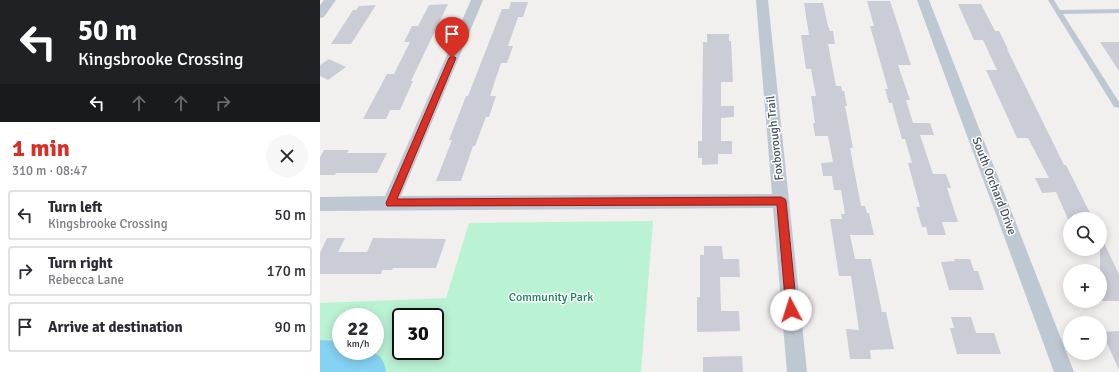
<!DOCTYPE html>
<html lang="en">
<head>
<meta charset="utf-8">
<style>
  :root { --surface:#fff; --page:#f7f7f7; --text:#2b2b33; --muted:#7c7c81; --line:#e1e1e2; --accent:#d93025 }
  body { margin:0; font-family:Signika,sans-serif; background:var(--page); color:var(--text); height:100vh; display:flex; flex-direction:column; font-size:15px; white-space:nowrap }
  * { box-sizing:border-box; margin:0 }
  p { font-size:13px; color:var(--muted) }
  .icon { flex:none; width:22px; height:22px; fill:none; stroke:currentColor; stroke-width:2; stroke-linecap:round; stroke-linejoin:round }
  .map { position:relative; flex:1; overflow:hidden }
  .panel { display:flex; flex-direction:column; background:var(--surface); width:320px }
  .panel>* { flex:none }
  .banner { background:#202124; color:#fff; overflow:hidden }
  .fabs { position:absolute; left:743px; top:212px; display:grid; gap:8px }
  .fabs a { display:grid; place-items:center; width:44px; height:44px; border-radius:50%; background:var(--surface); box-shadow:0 2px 10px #0003; font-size:20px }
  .speed { position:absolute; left:12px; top:308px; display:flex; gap:8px; font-size:20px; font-weight:700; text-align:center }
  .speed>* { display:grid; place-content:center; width:52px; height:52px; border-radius:50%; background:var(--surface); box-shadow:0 2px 10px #0003; line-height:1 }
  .speed small { font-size:10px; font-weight:400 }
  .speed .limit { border:2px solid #111; border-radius:6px; background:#fff; color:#111 }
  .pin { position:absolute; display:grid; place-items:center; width:34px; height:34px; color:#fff; margin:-41px -17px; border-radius:50% 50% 50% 0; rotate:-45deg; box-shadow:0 0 4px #0007 }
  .pin .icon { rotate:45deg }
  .me { position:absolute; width:44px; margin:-22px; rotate:355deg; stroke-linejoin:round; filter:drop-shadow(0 0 3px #0008) }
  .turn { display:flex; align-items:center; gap:14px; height:84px; padding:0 12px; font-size:18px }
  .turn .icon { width:52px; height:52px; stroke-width:2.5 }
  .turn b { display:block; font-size:28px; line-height:34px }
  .lanes { display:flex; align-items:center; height:38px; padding:0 12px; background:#0003; justify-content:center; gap:20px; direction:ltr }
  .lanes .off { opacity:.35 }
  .round { display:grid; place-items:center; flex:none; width:42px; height:42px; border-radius:21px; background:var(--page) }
  .head { display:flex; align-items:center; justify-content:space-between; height:68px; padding:0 12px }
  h1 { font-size:24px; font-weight:700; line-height:30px; color:var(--accent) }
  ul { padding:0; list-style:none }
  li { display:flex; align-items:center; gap:12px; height:50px; margin:0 8px 6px; padding:0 4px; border:2px solid var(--line); border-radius:4px }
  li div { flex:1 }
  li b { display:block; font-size:15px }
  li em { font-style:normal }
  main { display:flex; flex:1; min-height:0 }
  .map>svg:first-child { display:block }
</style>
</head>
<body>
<main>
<section class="panel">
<div class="banner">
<div class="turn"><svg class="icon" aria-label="left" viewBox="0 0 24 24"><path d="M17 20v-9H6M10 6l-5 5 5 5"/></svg><div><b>50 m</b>Kingsbrooke Crossing</div></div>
<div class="lanes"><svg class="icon" aria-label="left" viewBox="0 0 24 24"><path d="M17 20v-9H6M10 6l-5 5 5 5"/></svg><svg class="icon off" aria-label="ahead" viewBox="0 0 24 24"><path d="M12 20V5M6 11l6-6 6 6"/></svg><svg class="icon off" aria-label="ahead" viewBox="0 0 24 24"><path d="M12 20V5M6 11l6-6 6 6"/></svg><svg class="icon off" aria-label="right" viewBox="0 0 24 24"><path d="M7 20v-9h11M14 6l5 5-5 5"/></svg></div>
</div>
<div class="head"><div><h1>1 min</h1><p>310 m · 08:47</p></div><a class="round"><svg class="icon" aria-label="close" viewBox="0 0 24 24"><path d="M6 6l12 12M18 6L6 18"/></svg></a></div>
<ul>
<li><svg class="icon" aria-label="left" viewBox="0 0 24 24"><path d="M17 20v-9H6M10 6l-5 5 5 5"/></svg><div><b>Turn left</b><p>Kingsbrooke Crossing</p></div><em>50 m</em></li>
<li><svg class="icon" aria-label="right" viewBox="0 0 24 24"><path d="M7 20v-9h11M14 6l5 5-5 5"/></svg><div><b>Turn right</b><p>Rebecca Lane</p></div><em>170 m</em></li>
<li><svg class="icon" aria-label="arrive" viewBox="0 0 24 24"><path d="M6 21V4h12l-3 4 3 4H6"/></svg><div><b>Arrive at destination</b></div><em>90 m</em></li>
</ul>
</section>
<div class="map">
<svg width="799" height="372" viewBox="0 0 799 372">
  <rect width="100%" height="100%" fill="#f2efef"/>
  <path fill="#baf2d4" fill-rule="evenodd" d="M333,221l-12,151h-321v-69l126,-5 23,-75zM21,317h34v34h-34zM81,317h34v34h-34z"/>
  <path fill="#85d2f2" d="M0,340l21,1v10c20,0 42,-5 45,21h-66z"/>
  <path fill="#cacdd5" d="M547,1h23l21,64h-13l12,35h-4l7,23h17l4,12h-14l13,39h13l5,14h-4l11,34h-16l4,13h-18l-2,-8h-4l-6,-20h4l-12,-44h4l-7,-24h-3l-10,-36h-3l-4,-14h3l-18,-63h4z
    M191,2h17l-5,15h-5l-10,29h5l-6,17h-6l-11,33h6l-7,21h-3l-11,29h-2l-12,35h-25l16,-41h-3l17,-44h2l34,-87h7z
    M484,3h19l5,23 2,5h3l2,13h-7l8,42h5l1,5h2l3,15h-2l8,42h-3l11,58h4l2,7h2l5,22h-24l5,24h16l11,53h4l8,37 -24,1 1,9h-21l-4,-30 13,1 -8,-54h-12l-9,-57h12l-1,-5h4l-4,-24h-7l-2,-14h-9l-2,-13 12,-1 -5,-26h-13l-2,-13h2l-4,-27h5l-5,-27h-5l-5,-34h8z
    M128,4l-37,77h2l-13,29h-10l-4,9h-23l24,-45h7l16,-32h-6l8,-16h6l11,-21z
    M638,4h23l14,27h4l9,18h-1l57,116h2l27,54h-25l-12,-27 -14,1 -7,-15h14l-21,-40h-11l-31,-68h11l-14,-30h-9z
    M56,5l-25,39h-20l22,-34h3l3,-4z
    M387,34h22v7h2l2,41h-12v24h13v11l-13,1v23h11v13h-14v10l-16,1v-7h-4v-17h4l1,-99h4z
    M780,42h19v29z
    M9,59l17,8 -18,13 -8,-4v-11z
    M4,150h25l-2,3h40l-10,20h-41l-1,2h-15v-18z
    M780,235l19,39v27h-19z
    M7,238h18l-7,14h29l6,-14 73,1 -10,29h-43l-1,2h-10l-1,4h-61v-21z
    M384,246h18l1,13h16l1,18h-20l1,34h18l1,20 -43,1v-35h3v-42h4z
    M634,259h16l4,12h4l6,19h-35l-8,-28 14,-1z
    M631,317h20l5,16h18l7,21h-44l-7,-26h4z
    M799,331v39l-17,-38z
    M422,356l1,16h-40v-15z"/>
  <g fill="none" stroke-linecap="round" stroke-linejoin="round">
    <path fill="#bec8d2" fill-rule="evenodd" d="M728,0h6l6,10 59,-1v4l-56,1 56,88v6l-5,-1z"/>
    <path fill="#bec8d2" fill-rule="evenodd" d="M4,0h12l-12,17 -4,1v-13z
      M151,0h12l-82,196 371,-2 -16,-194h12l39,372h-20l-14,-164 -453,3v-14l65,-1z
      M597,0h12l145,372h-20z"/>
  </g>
  <path fill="#d93025" stroke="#8d1f18" d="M132,55l4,3 -59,141 384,-2 4,2 1,2 11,109 -2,4 -4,1 -3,-1 -2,-4 -9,-105 -390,1 -1,-3 63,-145z"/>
  <g text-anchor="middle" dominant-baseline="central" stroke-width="3" stroke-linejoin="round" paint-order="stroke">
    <g font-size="12" fill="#46505e" stroke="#fff">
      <text transform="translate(455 138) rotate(-96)">Foxborough Trail</text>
      <text transform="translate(674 186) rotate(69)">South Orchard Drive</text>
    </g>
    <g font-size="12" fill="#118454" stroke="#fff">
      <text x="231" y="297">Community Park</text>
    </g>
  </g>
</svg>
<div class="fabs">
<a><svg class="icon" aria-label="search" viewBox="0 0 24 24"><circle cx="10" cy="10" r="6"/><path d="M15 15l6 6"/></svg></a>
<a>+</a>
<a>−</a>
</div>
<div class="speed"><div>22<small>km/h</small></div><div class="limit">30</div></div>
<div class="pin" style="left:132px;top:58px;background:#d93025"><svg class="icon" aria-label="arrive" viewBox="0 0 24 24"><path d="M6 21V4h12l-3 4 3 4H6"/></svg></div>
<svg class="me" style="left:471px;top:310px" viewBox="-20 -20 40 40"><circle r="19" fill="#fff"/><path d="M0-13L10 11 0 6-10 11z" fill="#d93025"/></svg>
</div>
</main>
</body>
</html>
